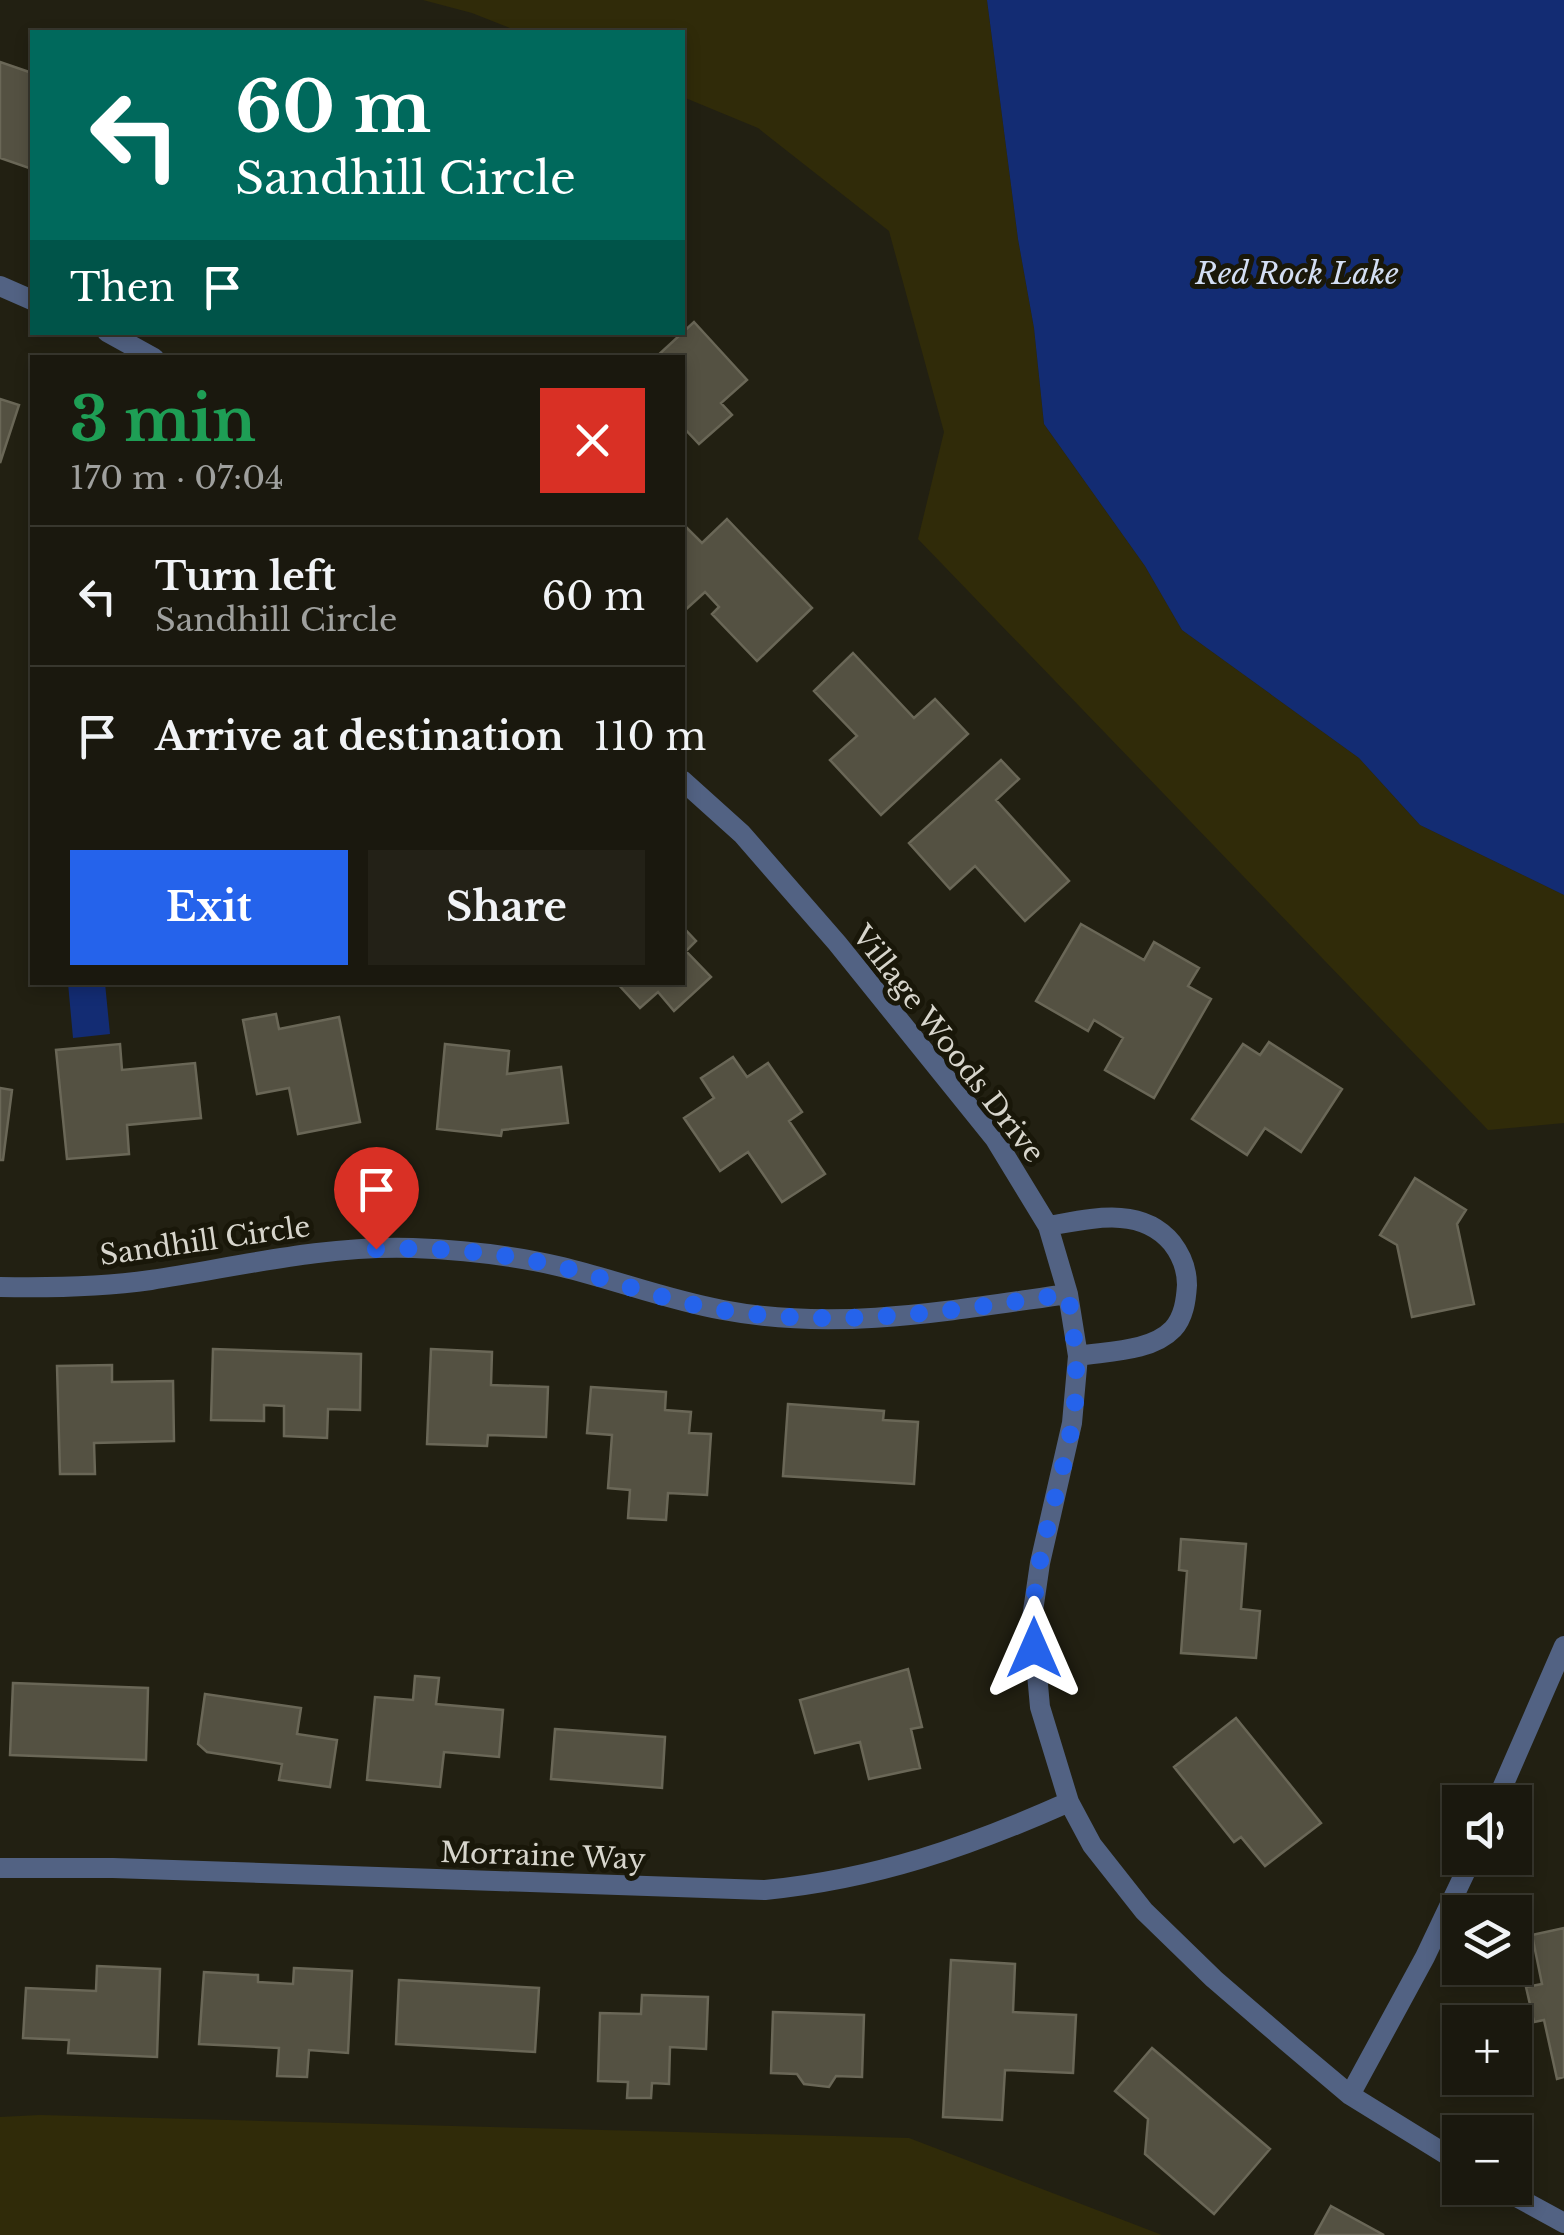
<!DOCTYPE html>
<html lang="en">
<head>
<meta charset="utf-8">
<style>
  :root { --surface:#1a180e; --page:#232117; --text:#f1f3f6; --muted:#9fa09e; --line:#38372e; --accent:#2563eb }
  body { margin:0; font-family:"Libre Baskerville",serif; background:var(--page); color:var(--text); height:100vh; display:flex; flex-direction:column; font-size:38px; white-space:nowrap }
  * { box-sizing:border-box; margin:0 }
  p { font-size:32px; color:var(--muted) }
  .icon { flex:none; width:55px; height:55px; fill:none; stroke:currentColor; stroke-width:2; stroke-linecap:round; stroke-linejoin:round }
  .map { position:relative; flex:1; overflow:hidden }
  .sheet { position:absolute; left:30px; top:355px; width:655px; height:630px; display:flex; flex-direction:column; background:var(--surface); border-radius:0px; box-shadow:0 5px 15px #0003,0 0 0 2px var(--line) }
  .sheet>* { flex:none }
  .hud { position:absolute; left:30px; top:30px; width:655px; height:305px; border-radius:0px; box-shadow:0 5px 15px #0003,0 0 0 2px var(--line); background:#00695c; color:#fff; overflow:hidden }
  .tools { position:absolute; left:1442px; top:1785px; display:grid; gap:20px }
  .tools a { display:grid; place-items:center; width:90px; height:90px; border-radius:0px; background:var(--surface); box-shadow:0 5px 15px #0003,0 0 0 2px var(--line); font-size:50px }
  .pin { position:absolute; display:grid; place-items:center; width:85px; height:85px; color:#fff; margin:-102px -42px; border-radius:50% 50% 50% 0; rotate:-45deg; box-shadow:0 0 10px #0007 }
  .pin .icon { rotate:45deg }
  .me { position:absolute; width:110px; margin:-55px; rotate:0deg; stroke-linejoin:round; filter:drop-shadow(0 0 8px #0008) }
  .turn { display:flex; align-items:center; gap:35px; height:210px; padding:0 40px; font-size:45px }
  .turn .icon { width:130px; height:130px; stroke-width:2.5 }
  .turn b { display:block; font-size:70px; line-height:85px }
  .then { display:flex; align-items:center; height:95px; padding:0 40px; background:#0003; gap:20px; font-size:38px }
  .round { display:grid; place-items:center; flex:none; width:105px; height:105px; border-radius:0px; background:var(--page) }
  .summary { display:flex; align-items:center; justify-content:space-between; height:170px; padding:0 40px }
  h1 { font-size:60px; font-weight:700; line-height:75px; color:#1e9e55 }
  .primary-button { display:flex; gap:20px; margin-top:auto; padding:20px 40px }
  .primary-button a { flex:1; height:115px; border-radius:0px; background:var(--accent); color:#fff; font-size:40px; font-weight:700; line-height:115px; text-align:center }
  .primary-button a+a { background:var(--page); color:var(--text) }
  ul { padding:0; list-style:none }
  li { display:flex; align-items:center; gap:30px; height:140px; padding:0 40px; border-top:2px solid var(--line) }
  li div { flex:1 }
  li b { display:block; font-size:38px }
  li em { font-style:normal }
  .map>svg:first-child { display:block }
</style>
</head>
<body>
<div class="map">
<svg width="1564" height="2235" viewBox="0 0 1564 2235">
  <rect width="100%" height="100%" fill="#222012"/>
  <path fill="#302b09" d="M423,0h564l31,239 16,89 10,96 101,142 37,64 177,128 61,67 144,70v228l-76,7 -570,-591 26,-107 -55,-201 -131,-103 -75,-31 -1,-65h-162l-48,-19z
    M40,2115l869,23 253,97h-1162v-118z"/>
  <path fill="#132c73" d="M987,0h577v895l-144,-70 -61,-67 -177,-128 -37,-64 -101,-142 -10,-96 -16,-89z
    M68,983h37l5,51 -37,4z"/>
  <path fill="#545142" stroke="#6a6757" stroke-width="2.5" d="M0,62l32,11v96l-32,-11z
    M694,322l53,58 -26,23 11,12 -33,29 -17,-18v-68h-27z
    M0,399l19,6 -19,58z
    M727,519l85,89 -55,53 -45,-47 7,-7 -14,-15 -23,21v-90l20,20z
    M853,653l61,65 21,-19 33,35 -87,81 -51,-55 27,-24 -43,-45z
    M1001,760l18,19 -23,21 73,81 -44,40 -50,-55 -25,23 -41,-46z
    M1081,924l63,36 10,-18 45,26 -11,18 23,13 -57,99 -49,-28 18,-32 -29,-18 -6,11 -52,-30z
    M682,926l14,15 -10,10 25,26 -37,34 -16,-19 -18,16 -24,-26h66z
    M276,1014l3,15 60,-12 21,105 -62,12 -9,-46 -32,6 -14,-74z
    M1269,1042l73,47 -41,63 -36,-24 -18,27 -55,-36 51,-75 17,11z
    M120,1044l2,26 73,-7 6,55 -74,7 2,29 -62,5 -11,-109z
    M445,1044l64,7 -2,23 54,-7 7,56 -66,7 -1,6 -64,-7z
    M733,1057l14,20 21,-14 34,49 -13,9 36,53 -43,28 -34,-50 -28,19 -36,-53 30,-20 -13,-20z
    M0,1088l12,2 -9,70h-3z
    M1415,1178l51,32 -9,14 17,80 -62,13 -15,-72 -17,-10z
    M213,1349l148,5 -1,56 -32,-1 -1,29 -43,-2v-30l-20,-1v16l-53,-1z
    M431,1349l61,3 -1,33 57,2 -2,50 -58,-2 -1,11 -60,-2z
    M112,1365v17l61,-1 1,60 -80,2 1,31h-35l-3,-108z
    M591,1387l75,5 -1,18 26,2 -2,21 22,1 -4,61 -39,-2 -2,27 -38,-2 2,-28 -22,-2 4,-53 -25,-2z
    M788,1404l96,7 -1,9 35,2 -4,62 -131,-8z
    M1181,1539l65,5 -5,65 19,2 -4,47 -75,-5 6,-82 -8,-1z
    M908,1669l14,58 -11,2 9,39 -51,11 -9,-37 -45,11 -15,-53z
    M415,1676l24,2 -3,26 67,6 -4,47 -55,-5 -4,35 -73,-7 8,-83 38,3z
    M13,1683l135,5 -2,72 -136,-5z
    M205,1694l96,14 -4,26 40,6 -7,47 -51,-7 3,-16 -75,-12 -9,-8z
    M1236,1718l85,105 -56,43 -24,-29 -7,5 -60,-75z
    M555,1729l110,8 -3,51 -111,-9z
    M1564,1928v149l-7,2 -13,-59 -10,2 -8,-35 16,-3 -10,-49z
    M951,1960l64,4 -2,48 63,3 -3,58 -68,-3 -3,50 -59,-3z
    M97,1966l63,3 -3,88 -89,-4 1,-13 -46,-2 3,-50 70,3z
    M294,1968l58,3 -4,82 -39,-3 -2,27 -30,-1 2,-28 -80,-4 5,-72 54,3v7l35,2z
    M399,1980l140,8 -4,64 -139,-8z
    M642,1995l66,2 -2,52 -36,-2 -1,37 -17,-1 -1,15h-24l1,-16 -30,-1 2,-68 41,1z
    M773,2012l91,3 -2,62 -26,-1 -7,11 -25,-3 -7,-10 -26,-1z
    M1152,2048l118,101 -56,65 -69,-60 3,-35 -33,-28z
    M1331,2206l53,29h-69z"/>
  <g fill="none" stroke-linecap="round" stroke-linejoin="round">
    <path stroke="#526283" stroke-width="20" d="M0,286l32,14
      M107,332l47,26
      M682,780l60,54 95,109 158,196 53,87 20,68 10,62 -6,67 -32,140 -8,55 8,89 29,95 23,43 52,66 70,68 79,68 57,48 110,68
      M1048,1226c42,-7 93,-21 124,17 10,13 15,26 15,42 -1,15 -3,32 -14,44 -22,23 -66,22 -95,27
      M0,1287c50,1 101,0 151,-7 86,-13 174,-35 262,-32 50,2 100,7 149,19 54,13 106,33 161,43 115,22 231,0 345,-16
      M1496,1802l68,-156
      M0,1868h113l652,22c111,-11 203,-43 304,-88
      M1350,2095l75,-138 47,-99
      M1500,2188l64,35"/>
  </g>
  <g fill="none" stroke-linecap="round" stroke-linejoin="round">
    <path stroke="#2563eb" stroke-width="18" stroke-dasharray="0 32.4" d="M376,1249c63,-2 127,3 189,19 53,14 107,35 162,43 121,17 223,0 341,-17 7,44 12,86 4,131 -13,74 -45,147 -38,223"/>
  </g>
  <g text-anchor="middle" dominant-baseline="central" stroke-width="10" stroke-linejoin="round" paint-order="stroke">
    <g font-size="28" fill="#d7d5cc" stroke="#191709">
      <text transform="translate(948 1044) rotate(52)">Village Woods Drive</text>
      <text transform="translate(205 1241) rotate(-8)">Sandhill Circle</text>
      <text transform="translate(543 1856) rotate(2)">Morraine Way</text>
    </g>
    <g font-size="30" font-style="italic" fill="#d3def3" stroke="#191709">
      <text x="1297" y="273">Red Rock Lake</text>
    </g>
  </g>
</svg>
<div class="tools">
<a><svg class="icon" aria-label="sound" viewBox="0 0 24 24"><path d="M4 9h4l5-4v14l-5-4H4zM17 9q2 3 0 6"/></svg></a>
<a><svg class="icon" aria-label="layers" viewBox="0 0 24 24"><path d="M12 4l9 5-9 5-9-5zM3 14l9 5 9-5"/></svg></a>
<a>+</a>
<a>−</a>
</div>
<div class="pin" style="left:376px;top:1249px;background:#d93025"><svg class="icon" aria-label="arrive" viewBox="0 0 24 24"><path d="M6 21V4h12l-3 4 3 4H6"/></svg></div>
<svg class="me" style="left:1034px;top:1648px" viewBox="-20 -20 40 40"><path d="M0-17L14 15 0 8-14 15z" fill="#2563eb" stroke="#fff" stroke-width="4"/></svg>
<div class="hud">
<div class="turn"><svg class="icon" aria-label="left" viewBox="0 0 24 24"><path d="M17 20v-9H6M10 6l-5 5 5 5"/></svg><div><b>60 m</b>Sandhill Circle</div></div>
<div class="then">Then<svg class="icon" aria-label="arrive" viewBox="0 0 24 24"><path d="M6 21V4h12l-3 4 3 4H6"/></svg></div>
</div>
<section class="sheet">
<div class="summary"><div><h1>3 min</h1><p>170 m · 07:04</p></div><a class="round" style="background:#d93025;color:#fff"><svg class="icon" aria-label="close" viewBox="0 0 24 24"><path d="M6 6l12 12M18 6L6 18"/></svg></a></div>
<ul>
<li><svg class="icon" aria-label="left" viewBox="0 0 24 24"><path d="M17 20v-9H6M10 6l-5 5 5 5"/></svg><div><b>Turn left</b><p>Sandhill Circle</p></div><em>60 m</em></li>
<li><svg class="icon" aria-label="arrive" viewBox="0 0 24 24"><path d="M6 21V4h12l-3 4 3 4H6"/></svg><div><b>Arrive at destination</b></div><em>110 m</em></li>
</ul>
<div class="primary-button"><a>Exit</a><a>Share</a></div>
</section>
</div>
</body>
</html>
